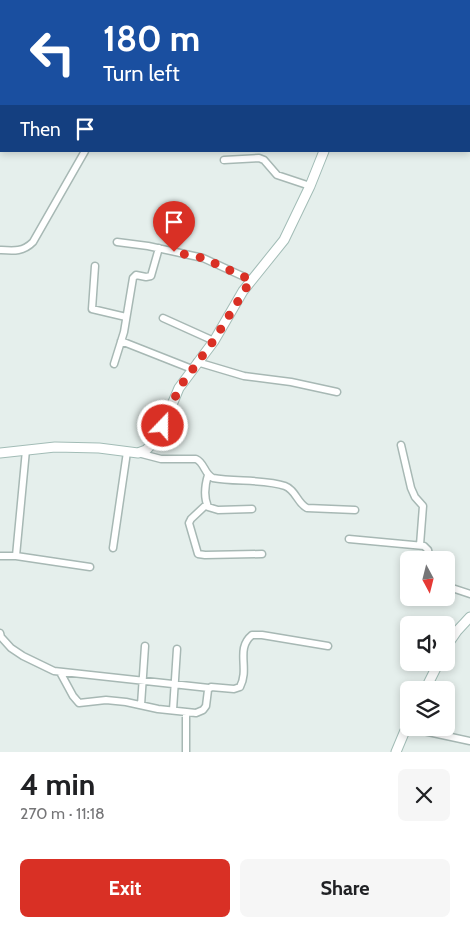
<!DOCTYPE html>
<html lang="en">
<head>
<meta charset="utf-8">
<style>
  :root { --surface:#fff; --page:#f6f6f6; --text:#202124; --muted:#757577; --accent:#d93025 }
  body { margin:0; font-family:Cabin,sans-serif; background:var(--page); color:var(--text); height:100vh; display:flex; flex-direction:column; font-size:19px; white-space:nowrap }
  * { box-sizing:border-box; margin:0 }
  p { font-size:16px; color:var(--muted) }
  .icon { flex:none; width:28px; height:28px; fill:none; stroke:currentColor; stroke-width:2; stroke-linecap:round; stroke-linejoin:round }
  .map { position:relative; height:752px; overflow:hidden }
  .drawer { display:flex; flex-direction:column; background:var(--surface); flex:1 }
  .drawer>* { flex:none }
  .banner { position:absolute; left:0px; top:0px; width:470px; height:152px; box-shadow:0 2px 8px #0003; background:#1a4fa0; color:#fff; overflow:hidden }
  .needle { width:32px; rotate:173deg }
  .buttons { position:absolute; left:400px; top:551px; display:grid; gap:10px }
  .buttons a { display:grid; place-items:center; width:55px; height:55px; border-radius:8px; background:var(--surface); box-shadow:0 2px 8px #0003; font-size:25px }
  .pin { position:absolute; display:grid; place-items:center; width:42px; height:42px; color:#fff; margin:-51px -21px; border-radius:50% 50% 50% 0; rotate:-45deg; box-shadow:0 0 5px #0007 }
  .pin .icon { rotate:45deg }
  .me { position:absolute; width:55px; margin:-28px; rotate:22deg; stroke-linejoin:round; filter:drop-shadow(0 0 4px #0008) }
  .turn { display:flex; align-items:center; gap:18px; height:105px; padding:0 20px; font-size:22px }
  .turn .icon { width:65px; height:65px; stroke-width:2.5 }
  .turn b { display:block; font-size:35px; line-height:42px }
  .then { display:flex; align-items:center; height:48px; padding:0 20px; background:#0003; gap:10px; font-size:19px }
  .round { display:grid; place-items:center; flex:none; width:52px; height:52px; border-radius:8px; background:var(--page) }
  .summary { display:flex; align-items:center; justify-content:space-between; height:85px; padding:0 20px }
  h1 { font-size:30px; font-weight:800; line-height:38px }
  .cta { display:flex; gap:10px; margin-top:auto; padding:10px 20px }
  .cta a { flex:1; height:58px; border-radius:8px; background:var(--accent); color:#fff; font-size:20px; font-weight:800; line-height:58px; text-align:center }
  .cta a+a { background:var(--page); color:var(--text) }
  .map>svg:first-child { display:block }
</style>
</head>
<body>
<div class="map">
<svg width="470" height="752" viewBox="0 0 470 752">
  <rect width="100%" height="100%" fill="#e5efec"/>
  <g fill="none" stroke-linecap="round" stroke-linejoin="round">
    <g stroke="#a7b8b4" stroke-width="9">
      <path id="street" d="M469,3l1,-1
        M224,160l35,-2 5,2 13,15 33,11
        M117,242l31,4 55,12 48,22
        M0,250c14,1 23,2 33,-8l52,-91
        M95,266l-3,43 34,8
        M163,318l51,23
        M121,341l71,28
        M197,362l47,14 47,6 46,10
        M114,364l10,-32 9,-54 3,-3 10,2 5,-1 8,-28
        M401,445l10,43 4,9 8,9 -3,39
        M26,450l-10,106 74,11
        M138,453l23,6h35c9,4 8,15 17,19 21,4 53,1 72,8 11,4 12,17 22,22l48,2
        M208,475c-3,10 -4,23 0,32l10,3 34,-1
        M207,504l-16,15 -2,4 9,31 7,1 57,-1
        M349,539l75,7 4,4 2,10
        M113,548l14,-96
        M0,556h16
        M446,586l24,8
        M0,633l1,4 10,11 12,8 31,15 155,17
        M60,672l13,24 6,7 27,-3 20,2 32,7 38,4 7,-3 3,-4 2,-16 3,-3 23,2 6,-2c10,-19 -5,-38 12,-52h10l66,11
        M141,705l4,-59
        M173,710l4,-61
        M405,727l65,14
        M186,752v-40"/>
    </g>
    <g stroke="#a2bcb6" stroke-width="11">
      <path id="secondary" d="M469,56h1
        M0,453l55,-6 44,1 39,5 8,-3 4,-4 13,-20 16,-38 35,-47 29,-50 41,-51 26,-54 14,-35
        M446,647l11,-16 13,-14
        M425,690l14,-28
        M396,752l13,-31"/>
    </g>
    <use href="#street" stroke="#fff" stroke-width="6"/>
    <use href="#secondary" stroke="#fff" stroke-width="9"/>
  </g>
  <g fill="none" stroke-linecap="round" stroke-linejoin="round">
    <path stroke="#d93025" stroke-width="9" stroke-dasharray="0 16.2" d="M163,426l16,-38 35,-48 37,-60 -48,-22 -29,-6"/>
  </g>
</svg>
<div class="buttons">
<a><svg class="needle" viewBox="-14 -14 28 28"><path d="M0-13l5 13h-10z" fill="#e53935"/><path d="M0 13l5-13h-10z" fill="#757577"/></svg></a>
<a><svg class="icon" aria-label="sound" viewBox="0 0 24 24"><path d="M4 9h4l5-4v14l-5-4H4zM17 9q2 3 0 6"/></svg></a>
<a><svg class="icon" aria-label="layers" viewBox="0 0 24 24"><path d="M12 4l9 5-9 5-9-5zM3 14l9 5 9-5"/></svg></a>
</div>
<div class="pin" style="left:174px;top:252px;background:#d93025"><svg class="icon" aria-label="arrive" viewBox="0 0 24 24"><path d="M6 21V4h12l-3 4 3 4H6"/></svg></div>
<svg class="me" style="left:163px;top:426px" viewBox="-20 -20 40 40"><circle r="17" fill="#d93025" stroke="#fff" stroke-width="3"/><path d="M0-11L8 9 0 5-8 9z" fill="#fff"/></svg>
<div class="banner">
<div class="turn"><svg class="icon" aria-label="left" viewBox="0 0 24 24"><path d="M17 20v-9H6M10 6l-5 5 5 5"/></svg><div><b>180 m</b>Turn left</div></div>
<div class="then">Then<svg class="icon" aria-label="arrive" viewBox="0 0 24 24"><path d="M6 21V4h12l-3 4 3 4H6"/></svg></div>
</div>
</div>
<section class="drawer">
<div class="summary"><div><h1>4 min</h1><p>270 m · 11:18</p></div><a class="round"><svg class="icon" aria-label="close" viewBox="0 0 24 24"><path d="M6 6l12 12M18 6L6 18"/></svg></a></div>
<div class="cta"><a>Exit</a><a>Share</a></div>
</section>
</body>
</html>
